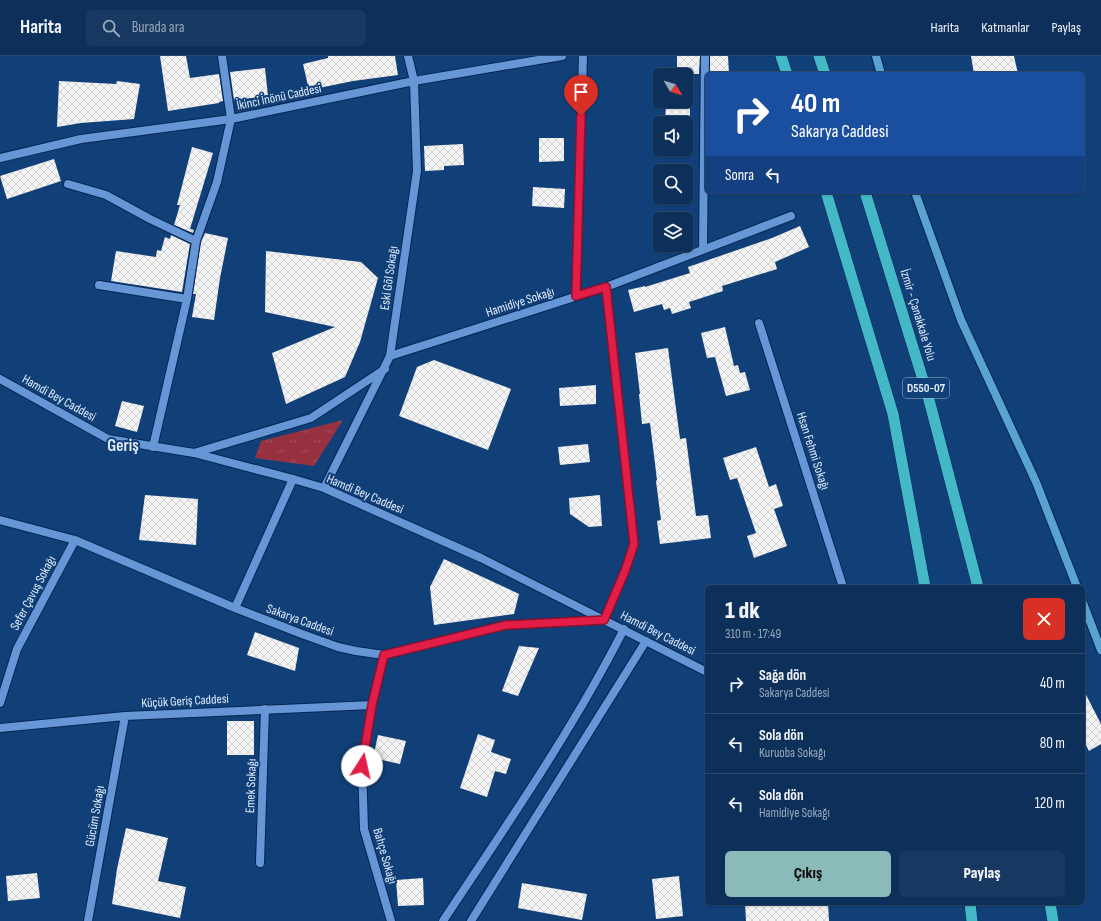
<!DOCTYPE html>
<html lang="tr">
<head>
<meta charset="utf-8">
<style>
  :root { --surface:#0d305b; --page:#163861; --text:#f1f3f6; --muted:#9aa9bb; --line:#2d4b71; --accent:#8bbbb9 }
  body { margin:0; font-family:"Sofia Sans Condensed",sans-serif; background:var(--page); color:var(--text); height:100vh; display:flex; flex-direction:column; font-size:15px; white-space:nowrap }
  * { box-sizing:border-box; margin:0 }
  p { font-size:13px; color:var(--muted) }
  .icon { flex:none; width:22px; height:22px; fill:none; stroke:currentColor; stroke-width:2; stroke-linecap:round; stroke-linejoin:round }
  .map { position:relative; flex:1; overflow:hidden }
  .side { position:absolute; left:705px; top:529px; width:380px; height:320px; display:flex; flex-direction:column; background:var(--surface); border-radius:6px; box-shadow:0 1px 3px #0004,0 0 0 1px var(--line) }
  .side>* { flex:none }
  .banner { position:absolute; left:705px; top:16px; width:380px; height:122px; border-radius:6px; box-shadow:0 1px 3px #0004,0 0 0 1px var(--line); background:#1a4fa0; color:#fff; overflow:hidden }
  .needle { width:26px; rotate:128deg }
  .buttons { position:absolute; left:653px; top:12px; display:grid; gap:8px }
  .buttons a { display:grid; place-items:center; width:40px; height:40px; border-radius:6px; background:var(--surface); box-shadow:0 1px 3px #0004,0 0 0 1px var(--line); font-size:20px }
  .pin { position:absolute; display:grid; place-items:center; width:34px; height:34px; color:#fff; margin:-41px -17px; border-radius:50% 50% 50% 0; rotate:-45deg; box-shadow:0 0 4px #0007 }
  .pin .icon { rotate:45deg }
  .me { position:absolute; width:44px; margin:-22px; rotate:10deg; stroke-linejoin:round; filter:drop-shadow(0 0 3px #0008) }
  .turn { display:flex; align-items:center; gap:14px; height:84px; padding:0 20px; font-size:18px }
  .turn .icon { width:52px; height:52px; stroke-width:2.5 }
  .turn b { display:block; font-size:28px; line-height:34px }
  .then { display:flex; align-items:center; height:38px; padding:0 20px; background:#0003; gap:8px; font-size:15px }
  .round { display:grid; place-items:center; flex:none; width:42px; height:42px; border-radius:6px; background:var(--page) }
  .overview { display:flex; align-items:center; justify-content:space-between; height:68px; padding:0 20px }
  h1 { font-size:24px; font-weight:800; line-height:30px }
  .primary-button { display:flex; gap:8px; margin-top:auto; padding:8px 20px }
  .primary-button a { flex:1; height:46px; border-radius:6px; background:var(--accent); color:#111; font-size:16px; font-weight:800; line-height:46px; text-align:center }
  .primary-button a+a { background:var(--page); color:var(--text) }
  ul { padding:0; list-style:none }
  li { display:flex; align-items:center; gap:12px; height:60px; padding:0 20px; border-top:1px solid var(--line) }
  li div { flex:1 }
  li b { display:block; font-size:15px }
  li em { font-style:normal }
  header { display:flex; align-items:center; gap:24px; box-sizing:border-box; height:56px; padding:0 20px; background:var(--surface); border-bottom:1px solid var(--line) }
  header strong { font-size:19px }
  nav { display:flex; gap:22px; margin-inline-start:auto; font-size:14px }
  .search { width:280px; height:36px; background:var(--page); display:flex; align-items:center; gap:10px; box-sizing:border-box; padding:0 14px; border-radius:6px; color:var(--muted); font-size:15px }
  .map>svg:first-child { display:block }
</style>
</head>
<body>
<header>
<strong>Harita</strong>
<div class="search"><svg class="icon" aria-label="search" viewBox="0 0 24 24"><circle cx="10" cy="10" r="6"/><path d="M15 15l6 6"/></svg>Burada ara</div>
<nav><a>Harita</a><a>Katmanlar</a><a>Paylaş</a></nav>
</header>
<div class="map">
<svg width="1101" height="865" viewBox="0 0 1101 865">
  <defs>
    <pattern id="park-tufts" width="24" height="20" patternUnits="userSpaceOnUse"><rect width="24" height="20" fill="#97303f"/><path d="M3 7l-1-3M5 7V3M7 7l1-3M15 17l-1-3M17 17v-4M19 17l1-3" fill="none" stroke="#a54e5c"/></pattern>
    <pattern id="building-cross-hatch" width="8" height="8" patternUnits="userSpaceOnUse"><rect width="8" height="8" fill="#f3f3f3"/><path d="M0 0l8 8M0 8l8-8" fill="none" stroke="#d0d1d1"/></pattern>
  </defs>
  <rect width="100%" height="100%" fill="#114079"/>
  <path fill="url(#park-tufts)" d="M343,364l-29,46 -59,-8 6,-17z"/>
  <path fill="url(#building-cross-hatch)" d="M160,0h26l4,22 29,-4 4,27 -4,1v1l-51,8z
    M328,0h67l3,19 -45,6 -44,9 -6,-26 25,-6z
    M677,0h23l-1,18h-9v49h-25l1,-19h4v-3h16v-26h-9z
    M710,0h18l1,18h-19z
    M971,0h43l4,18h-44z
    M265,12l3,28 -34,4 -4,-28z
    M59,25l57,3 1,-3 23,3 -6,35 -53,4 -24,4z
    M539,82h25v23l-25,1z
    M463,88l1,21 -20,1v4l-19,1 -1,-25z
    M192,91l21,6 -23,76 4,1 -1,3 -19,-8 6,-20h-3z
    M54,103l7,22 -54,18 -7,-23z
    M533,131l32,2 -1,19 -32,-2z
    M800,170l9,21 -34,15 2,7 -55,17 1,5 -34,11 2,6 -19,6 -2,-6 -6,2 -2,-6 -28,8 -6,-22 17,-4v1l45,-14 -2,-6 84,-29z
    M205,177l23,5 -8,40 -6,42 -22,-3 4,-23h-3l8,-52z
    M171,179l19,9 -8,48 -71,-11 5,-30 40,6 1,-7 4,1 4,-14 5,2z
    M266,195l95,11 17,16 -18,64 -15,35 -59,27 -14,-51 63,-26 -70,-15z
    M725,271l9,39 4,-1 2,8 5,-1 5,18 -24,6 -11,-39 -8,1 -6,-25z
    M668,292l12,91 6,-1 10,78 12,-1 3,23 -51,6 -3,-23 4,-1 -5,-39 1,-1 -7,-57 -8,1 -3,-30h1l-5,-41z
    M434,304l77,29 -23,61 -89,-34 18,-49z
    M596,329v19l-36,2 -1,-18z
    M122,345l22,5 -7,26 -22,-6z
    M588,388l2,18 -30,3 -2,-18z
    M756,391l13,40 7,-3 7,22 -9,3 13,37 -33,12 -7,-22 9,-3 -19,-55 -7,2 -7,-22z
    M145,439l53,4 -2,46 -57,-5z
    M600,439l2,31 -13,1 -19,-13 -1,-16z
    M444,503l75,35 -5,20 -80,11 -4,-38z
    M255,576l44,16 -4,23 -48,-16z
    M519,590l20,2 -21,48 -16,-5z
    M1083,633l18,35v20l-12,7 -6,-12z
    M227,665h27v34h-27z
    M478,678l17,6 -4,12 20,7 -5,15 -11,-3 -8,26 -27,-9z
    M378,679l28,6 -6,23 -27,-6z
    M126,772l42,10 -10,43 28,6 -6,31 -68,-14 5,-35z
    M37,817l3,25 -32,3 -2,-25z
    M679,820l4,40 -27,3 -4,-40z
    M423,822l1,27 -26,1 -2,-26z
    M522,827l65,11 -5,26 -64,-12z
    M745,847h83l1,18h-83z"/>
  <g fill="none" stroke-linecap="round" stroke-linejoin="round">
    <g stroke="#032651" stroke-width="10">
      <path id="service" d="M260,807l5,-154"/>
    </g>
    <g stroke="#032651" stroke-width="10">
      <path id="minor" d="M68,128l38,11 44,24 46,22
        M703,193l2,-193
        M99,229l88,14
        M576,240l7,-240
        M759,267l84,264
        M390,300l216,-69 185,-71
        M153,391l34,-148 9,-58 21,-59 14,-63 -9,-63
        M194,397l117,-35 74,-49
        M0,464l75,20 160,68 67,26 36,13 18,4 28,4 122,-30 98,-5 21,-49 9,-27 -28,-257
        M235,552l58,-129
        M384,599l-12,50 -10,61 2,63 27,92
        M0,647l17,-54 58,-109
        M0,672l125,-12 247,-11
        M88,865l37,-205"/>
    </g>
    <g stroke="#032651" stroke-width="10">
      <path id="tertiary" d="M0,102l81,-19 150,-20 183,-38 148,-25
        M0,323l108,60 86,14 99,26 31,9 157,70 226,114
        M324,432l66,-132 27,-185 -3,-90 -6,-25
        M443,865c63,-95 129,-190 181,-292
        M471,865l175,-280"/>
    </g>
    <g stroke="#032651" stroke-width="10">
      <path id="secondary" d="M876,0l5,18
        M915,136l46,128 75,162 41,105
        M1083,547l18,47"/>
    </g>
    <g stroke="#032651" stroke-width="12">
      <path id="trunk" d="M781,0l6,18
        M819,0l6,18
        M826,136l67,222 32,173
        M865,136l63,204 50,191
        M970,847l2,18
        M1050,847l3,18"/>
    </g>
    <use href="#service" stroke="#6696d6" stroke-width="8"/>
    <use href="#minor" stroke="#6696d6" stroke-width="8"/>
    <use href="#tertiary" stroke="#6696d6" stroke-width="8"/>
    <use href="#secondary" stroke="#59a3d0" stroke-width="8"/>
    <use href="#trunk" stroke="#44b8c6" stroke-width="11"/>
  </g>
  <g fill="none" stroke-linecap="round" stroke-linejoin="round">
    <g stroke="#92132f" stroke-width="10">
      <path id="route" d="M362,710l10,-61 12,-50 122,-30 98,-5 21,-49 9,-27 -28,-257 -30,9 5,-180"/>
    </g>
    <use href="#route" stroke="#e11d48" stroke-width="7"/>
  </g>
  <g text-anchor="middle" dominant-baseline="central" stroke-width="4" stroke-linejoin="round" paint-order="stroke">
    <rect fill="#114079" stroke="#a3b8d3" stroke-width="1" x="903" y="322" width="46" height="20" rx="3"/>
    <g font-size="12" font-weight="bold" fill="#e2ecfa">
      <text x="926" y="332">D550-07</text>
    </g>
    <g font-size="13" fill="#e2ecfa" stroke="#114079">
      <text transform="translate(279 41) rotate(-12)">İkinci İnönü Caddesi</text>
      <text transform="translate(389 222) rotate(-82)">Eski Göl Sokağı</text>
      <text transform="translate(520 246) rotate(-18)">Hamidiye Sokağı</text>
      <text transform="translate(918 259) rotate(73)">İzmir - Çanakkale Yolu</text>
      <text transform="translate(59 342) rotate(29)">Hamdi Bey Caddesi</text>
      <text transform="translate(813 395) rotate(72)">Hsan Fehmi Sokağı</text>
      <text transform="translate(365 438) rotate(23)">Hamdi Bey Caddesi</text>
      <text transform="translate(33 537) rotate(-62)">Sefer Çavuş Sokağı</text>
      <text transform="translate(300 564) rotate(20)">Sakarya Caddesi</text>
      <text transform="translate(658 577) rotate(27)">Hamdi Bey Caddesi</text>
      <text transform="translate(185 645) rotate(-3)">Küçük Geriş Caddesi</text>
      <text transform="translate(251 730) rotate(-88)">Emek Sokağı</text>
      <text transform="translate(95 760) rotate(-80)">Gücüm Sokağı</text>
      <text transform="translate(385 800) rotate(74)">Bahçe Sokağı</text>
    </g>
    <g font-size="17" font-weight="bold" fill="#e2ecfa" stroke="#114079">
      <text x="123" y="390">Geriş</text>
    </g>
  </g>
</svg>
<div class="buttons">
<a><svg class="needle" viewBox="-14 -14 28 28"><path d="M0-13l5 13h-10z" fill="#e53935"/><path d="M0 13l5-13h-10z" fill="#9aa9bb"/></svg></a>
<a><svg class="icon" aria-label="sound" viewBox="0 0 24 24"><path d="M4 9h4l5-4v14l-5-4H4zM17 9q2 3 0 6"/></svg></a>
<a><svg class="icon" aria-label="search" viewBox="0 0 24 24"><circle cx="10" cy="10" r="6"/><path d="M15 15l6 6"/></svg></a>
<a><svg class="icon" aria-label="layers" viewBox="0 0 24 24"><path d="M12 4l9 5-9 5-9-5zM3 14l9 5 9-5"/></svg></a>
</div>
<div class="pin" style="left:581px;top:60px;background:#d93025"><svg class="icon" aria-label="arrive" viewBox="0 0 24 24"><path d="M6 21V4h12l-3 4 3 4H6"/></svg></div>
<svg class="me" style="left:362px;top:710px" viewBox="-20 -20 40 40"><circle r="19" fill="#fff"/><path d="M0-13L10 11 0 6-10 11z" fill="#e11d48"/></svg>
<div class="banner">
<div class="turn"><svg class="icon" aria-label="right" viewBox="0 0 24 24"><path d="M7 20v-9h11M14 6l5 5-5 5"/></svg><div><b>40 m</b>Sakarya Caddesi</div></div>
<div class="then">Sonra<svg class="icon" aria-label="left" viewBox="0 0 24 24"><path d="M17 20v-9H6M10 6l-5 5 5 5"/></svg></div>
</div>
<section class="side">
<div class="overview"><div><h1>1 dk</h1><p>310 m · 17:49</p></div><a class="round" style="background:#d93025;color:#fff"><svg class="icon" aria-label="close" viewBox="0 0 24 24"><path d="M6 6l12 12M18 6L6 18"/></svg></a></div>
<ul>
<li><svg class="icon" aria-label="right" viewBox="0 0 24 24"><path d="M7 20v-9h11M14 6l5 5-5 5"/></svg><div><b>Sağa dön</b><p>Sakarya Caddesi</p></div><em>40 m</em></li>
<li><svg class="icon" aria-label="left" viewBox="0 0 24 24"><path d="M17 20v-9H6M10 6l-5 5 5 5"/></svg><div><b>Sola dön</b><p>Kuruoba Sokağı</p></div><em>80 m</em></li>
<li><svg class="icon" aria-label="left" viewBox="0 0 24 24"><path d="M17 20v-9H6M10 6l-5 5 5 5"/></svg><div><b>Sola dön</b><p>Hamidiye Sokağı</p></div><em>120 m</em></li>
</ul>
<div class="primary-button"><a>Çıkış</a><a>Paylaş</a></div>
</section>
</div>
</body>
</html>
